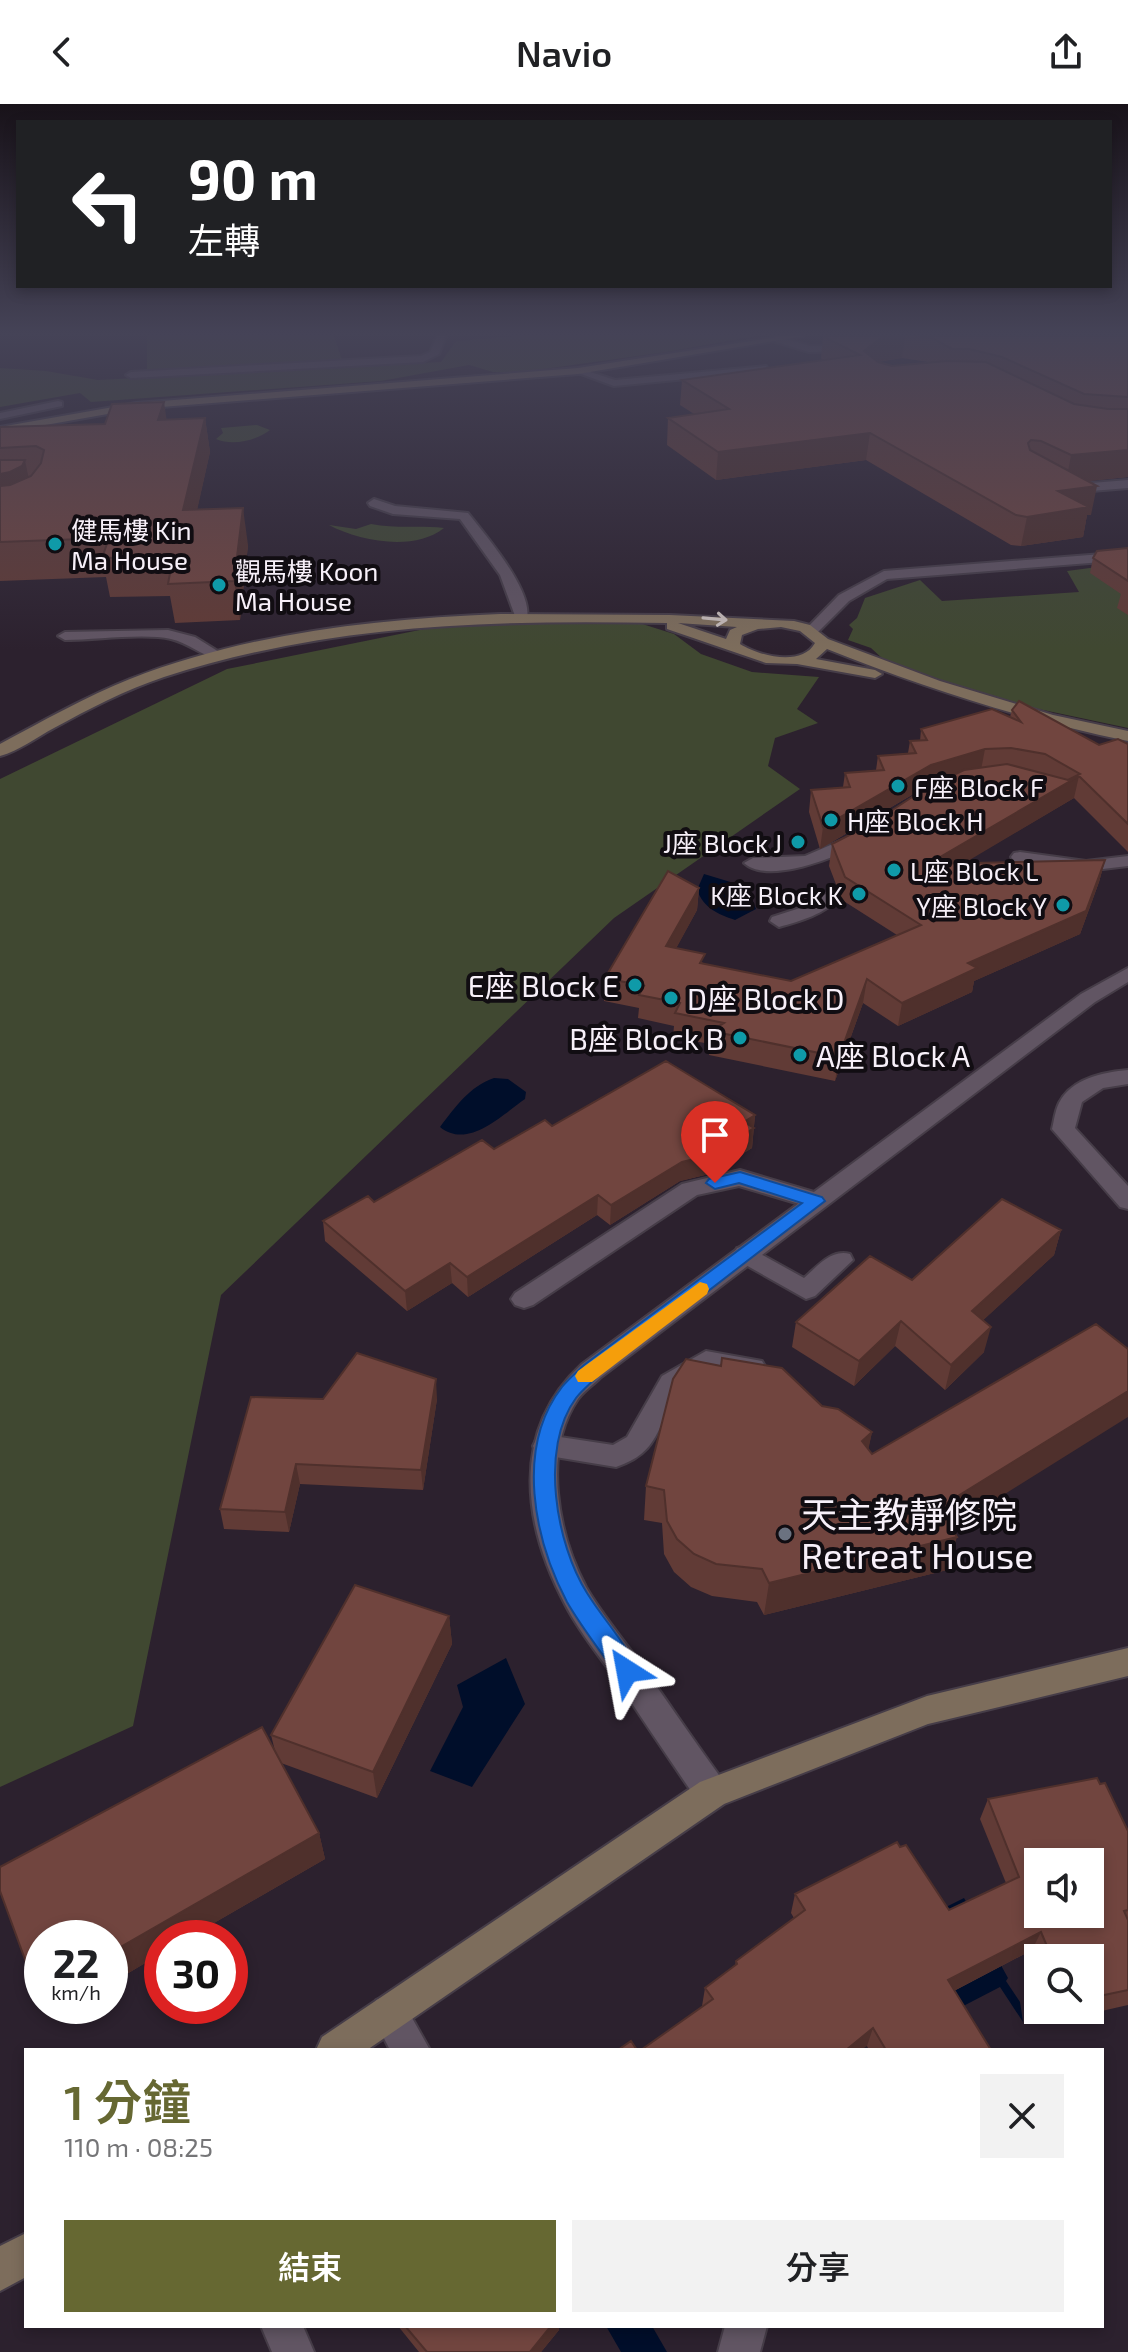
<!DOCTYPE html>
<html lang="zh-TW">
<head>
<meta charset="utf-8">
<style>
  :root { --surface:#fff; --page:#f2f2f2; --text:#202124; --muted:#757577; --accent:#666832 }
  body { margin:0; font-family:"Exo 2","Noto Sans TC",sans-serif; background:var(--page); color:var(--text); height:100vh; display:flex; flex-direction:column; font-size:30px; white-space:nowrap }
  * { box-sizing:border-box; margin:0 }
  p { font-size:26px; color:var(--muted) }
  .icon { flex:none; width:44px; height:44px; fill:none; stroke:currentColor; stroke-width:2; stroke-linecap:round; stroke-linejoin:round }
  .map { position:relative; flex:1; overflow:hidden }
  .sheet { position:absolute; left:24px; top:1944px; width:1080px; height:280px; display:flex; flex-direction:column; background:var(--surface); border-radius:0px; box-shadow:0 4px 12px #0003 }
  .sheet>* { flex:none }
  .hud { position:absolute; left:16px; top:16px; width:1096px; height:168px; border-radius:0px; box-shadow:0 4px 12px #0003; background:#202124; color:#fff; overflow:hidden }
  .tools { position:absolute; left:1024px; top:1744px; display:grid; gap:16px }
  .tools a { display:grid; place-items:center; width:80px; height:80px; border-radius:0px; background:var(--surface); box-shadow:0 4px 12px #0003; font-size:40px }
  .speed { position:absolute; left:24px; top:1816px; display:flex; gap:16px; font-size:40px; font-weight:700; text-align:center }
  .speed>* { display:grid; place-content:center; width:104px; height:104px; border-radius:50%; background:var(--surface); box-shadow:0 4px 12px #0003; line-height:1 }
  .speed small { font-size:20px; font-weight:400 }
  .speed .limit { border:12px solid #d22; background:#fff; color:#111 }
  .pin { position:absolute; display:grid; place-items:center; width:68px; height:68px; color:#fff; margin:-82px -34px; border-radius:50% 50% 50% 0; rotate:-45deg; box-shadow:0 0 8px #0007 }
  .pin .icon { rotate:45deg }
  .me { position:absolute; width:88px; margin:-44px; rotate:326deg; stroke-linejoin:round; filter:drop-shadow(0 0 6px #0008) }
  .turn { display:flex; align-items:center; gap:28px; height:168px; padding:0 40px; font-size:36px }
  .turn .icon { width:104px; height:104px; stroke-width:2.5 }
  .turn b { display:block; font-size:56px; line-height:68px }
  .round { display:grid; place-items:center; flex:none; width:84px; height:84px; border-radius:0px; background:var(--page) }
  .head { display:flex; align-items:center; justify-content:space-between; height:136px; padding:0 40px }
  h1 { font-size:48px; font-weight:600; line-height:60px; color:var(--accent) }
  .primary-button { display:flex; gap:16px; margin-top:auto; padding:16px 40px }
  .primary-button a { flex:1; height:92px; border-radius:0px; background:var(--accent); color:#fff; font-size:32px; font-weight:600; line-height:92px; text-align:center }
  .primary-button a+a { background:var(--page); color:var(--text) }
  header { display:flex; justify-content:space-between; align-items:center; height:104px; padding:0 40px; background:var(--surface); font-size:36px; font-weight:600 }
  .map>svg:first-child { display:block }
</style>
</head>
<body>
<header><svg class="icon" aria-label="back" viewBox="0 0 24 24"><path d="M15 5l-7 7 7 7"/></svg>Navio<svg class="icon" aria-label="share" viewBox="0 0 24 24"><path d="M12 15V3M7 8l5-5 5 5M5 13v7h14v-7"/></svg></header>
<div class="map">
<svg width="1128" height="2248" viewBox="0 0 1128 2248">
  <rect width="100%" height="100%" fill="#2c212e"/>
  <path fill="#404831" d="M147,232h187l8,24 -195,10z
    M518,232h238l-90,16 -144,20h-29l-24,-7 -88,16 -290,21 -11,-9 -80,14v-39l46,3 52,9 343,-18 15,-21z
    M257,321l13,5c-14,11 -38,16 -54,9l7,-6 -2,-5z
    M371,420c25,5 48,1 73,4 -30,24 -85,13 -115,-3l27,4z
    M1128,459v165l-123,-26 -121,-42 -13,-12 -23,-8 5,-11 -4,-4 8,-7 8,-20 55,-18 22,21 137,-9 -12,-21z
    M459,518h177l38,12 27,20 51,18 67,5 -22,32 21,14 -43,15 -7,28 32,23 -186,129 -393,377 -88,431 -133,61v-1008l227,-110z"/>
  <path fill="#000e2a" d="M704,770l43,13 9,22 -21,11c-18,-6 -31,-12 -38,-30z
    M494,974l14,1 18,13 -1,7c-23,16 -57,51 -85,28 16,-21 29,-40 54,-49z
    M506,1554l19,46 -53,83 -42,-16 33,-64 -6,-22z
    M964,1794l44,80 -2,3 14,21 3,20 -23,-35 -56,29 -12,-102z
    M606,2222h46l15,26h-46z"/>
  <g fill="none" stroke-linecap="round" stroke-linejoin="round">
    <g stroke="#463d48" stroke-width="4">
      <path id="lane" d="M437,232h9l-7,18 -16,8 -292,16 -5,-3 5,-3 290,-16 9,-4z
        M776,232l34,10 44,-1 5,3 -5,3 -45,1 -36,-11z
        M766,262l3,5 -155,15 -41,-15 5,-3 37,12z
        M58,297l4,1v4l-62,13v-6z
        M1128,376v8l-61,5 -6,-4 6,-4z
        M374,395l21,7 73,7c18,23 65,77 59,106l-12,-3 -15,-41 -40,-56 -67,-5 -23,-8 -2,-3z
        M1128,448v8l-241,19 -38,22 -33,33h-10l-2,-3 35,-36 45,-24z
        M168,526l27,7 29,18 -7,4c-16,-4 -29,-16 -46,-20 -27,-6 -76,1 -106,1l-7,-4 7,-4z
        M856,730l9,5 -3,4c-24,14 -94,42 -118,20l9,-5 52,-2z
        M1020,748l66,9 42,-5v10l-42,5 -72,-10 -3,-4 3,-4z
        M831,787l7,2 2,4c-15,17 -39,24 -61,30l-9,-6 2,-4 28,-9z
        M1128,966v14l-25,4 -21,14 -7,26 53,58v23l-8,-2 -68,-78c2,-8 3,-18 7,-26 12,-24 44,-31 69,-33z
        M740,1066l84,25 4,6 -4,6 -8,2 -77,-23 -42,9 -164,110 -9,3 -9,-3 -4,-6 4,-6 167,-109z
        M746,1142l58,32c14,-12 27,-29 46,-24l3,6 -38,36 -9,3 -69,-39 -3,-6 3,-6z
        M706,1247l56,10 4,7 -4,7 -9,3 -43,-7c-10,6 -25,13 -31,22 -24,33 -18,59 -63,74l-79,-13 -4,-8 4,-8 10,-3 66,10 14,-8 35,-61z
        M389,1891l13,5 28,50h-40l-19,-37 5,-13z
        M725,2222h42l-7,26h-42z"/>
    </g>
    <g stroke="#463d48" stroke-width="4">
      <path id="street" d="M1128,864v14l-33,20 -495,376c-7,7 -16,13 -22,21 -36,53 -20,135 8,188 16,28 38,53 57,80 27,38 53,77 81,115l5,11 -5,11 -12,5 -12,-5c-27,-39 -53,-78 -79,-117 -18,-27 -40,-52 -55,-81 -43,-80 -57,-175 16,-242l499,-370z
        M261,2222h42l11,26h-42z"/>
    </g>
    <g stroke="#463d48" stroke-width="4">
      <path id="secondary" d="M784,232h20l-226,38 -442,35 -136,24v-6l136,-24 442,-35z
        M500,510l170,1 124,6 16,4 18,14 112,42 113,34 75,16v10c-104,-21 -203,-53 -301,-92l-11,10 59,11 7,4 -7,4 -78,-14 -31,-1 -99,-34v-6c-174,-3 -336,0 -503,54 -39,13 -75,32 -110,51 -17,9 -35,23 -54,28v-12c43,-23 85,-47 130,-65 118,-46 244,-60 370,-65zM678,519l59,4 -7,3 -4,9zM781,523l19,4 15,12c-13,24 -56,13 -75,1l2,-9 16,-6z
        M1128,1544v28l-200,48 -204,80 -357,246h-51l6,-13 378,-255 227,-86z
        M26,2129v44l-26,14v-45z"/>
    </g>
    <use href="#lane" fill="#615563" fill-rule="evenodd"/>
    <use href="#street" fill="#615563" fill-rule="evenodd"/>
    <use href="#secondary" fill="#7d6d5c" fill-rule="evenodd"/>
  </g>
  <path fill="#613b36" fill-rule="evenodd" d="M823,232h305v141l-40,4 3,34h-4l-4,22 -62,9 -10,-1 -145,-85 -150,20 -49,-35 1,-27 26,-4 -14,-9 2,-25 141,-20 -2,-2zM902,254l26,4 1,1 -37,3 -14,-4z
    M205,314l5,34 -13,57 51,36 -8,75 -65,3 -5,-27 -60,1 -4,-20 -106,4v-154l105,-3z
    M1128,444v67l-11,-7 4,-14 -31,-21 3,-15z
    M1012,606l87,35 29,-1v108l-54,-54 -111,65 142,-3 -6,22 -19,52 -106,47 -2,11 -74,34 -35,-23 -28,78 -126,-26 1,-11 -37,-7 1,-11 -36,-8 1,-10 -35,-7 1,-23 94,-90 -2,22 -21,38 29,16 86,17 106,-46 -55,-35 -13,-34 3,-22 39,-20 63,-39 -7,1 -107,63 -11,-37 2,-22 32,-3 2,-14 31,-3 2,-14 30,-3 2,-12h10l1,-12 89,-12z
    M755,1011l-3,33 -43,26 -29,7 -70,44 -13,-10 -129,82 -16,-14 -45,28 -82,-70 -2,-20 51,-19 120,-53 58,-23z
    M1061,1126l-7,25 -71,65 1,32 -39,38 -50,-44 -41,40 -62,-39 4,-25 116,-42z
    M323,1295h114l-14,91 -123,-6 -11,48 -65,-3 -4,-20z
    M822,1302l50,26 -4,17 4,5 79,73 -4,43 -183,45 -7,-13 -45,-6 -21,-9 -17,-15 -10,-18 -2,-31 -18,-3 2,-34z
    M355,1481l94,31 3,28 -75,154 -96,-35 38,70 6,26 -137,79h-26v15l-52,31v-46h-68v64l-4,-7 -38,-104v-24l262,-140 13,24 -4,-16z
    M988,1695l140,32v174l-57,13 -3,-6 -10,2 -1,-4h33v-52h-52v6l-6,-14 -78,41 37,59h-122l-2,-4 -165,-40 3,-18 30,-22 1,-5 58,-43 -3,-5 4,-19 154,16 57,-27 -26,-64z
    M398,2222h160l1,4 -18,22h-122z"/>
  <path fill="#4f302c" d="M891,232h14l-3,22 -23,3 -18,15 3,-25 18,-14z
    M164,298l5,34 -11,-16z
    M205,314l5,34 -21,95 -6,-37z
    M870,329l-4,27 -150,20 2,-28z
    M1128,346v27l-62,6 5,-28z
    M25,356l7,35 -32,17v-38z
    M1097,382l-6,29h-4l-4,22 -62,9 6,-29 31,-26z
    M243,404l5,37 -8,75 -6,-39z
    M985,645l-4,21 -54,16 -107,63 3,-22 108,-62z
    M1079,672l-5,22 -150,89 4,-23z
    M1105,756l-6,22 -19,52 -106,47 -2,11 -74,34 4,-23 66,-40z
    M699,784l-2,22 -32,59 1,-23z
    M867,875l-4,24 -28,78 4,-24z
    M755,1011l-3,33 -43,26 -29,7 -70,44 1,-20z
    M598,1091l-1,20 -129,82 -1,-20z
    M1061,1126l-7,25 -88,81 6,-25z
    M450,1159l2,20 -45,28 -2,-20z
    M901,1217l-6,25 -41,40 5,-25z
    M991,1223l-7,25 -39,38 6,-25z
    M436,1275l1,20 -14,91 -2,-20z
    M1128,1287v26l-197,123 9,-33z
    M872,1328l-7,34 -3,-25z
    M296,1360l4,20 -11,48 -4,-20z
    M957,1433l-10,33 -183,45 5,-32z
    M449,1512l3,28 -75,154 -4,-26z
    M319,1729l6,26 -137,79h-26v15l-52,31v-31z
    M1041,1828l-9,18 -92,48 8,-18z
    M44,1902h27l-20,12z
    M1060,1906h9l-1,2 -10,2z
    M873,1924l-6,18 -6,4h-15z
    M551,2222h7l1,4 -18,22h-11z"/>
  <path fill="#71453f" stroke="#4f302c" stroke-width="2" fill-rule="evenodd" d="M825,232h66l-9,1 -18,14 14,11 14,4 55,-5 39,1 88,42 34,5h20v41l-57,5 -30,-14 -10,-1 -3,3 2,7 67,36 -39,5 31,16 -62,10 -11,-2 -146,-82 -152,19 -50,-34 61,-9 -47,-29 178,-25 -32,-16z
    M918,232h210v61l-44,-3 -82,-37 -33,-8h-17l-20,-11z
    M164,298l-6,18 47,-2 -22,92 60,-2 -9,73 -66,3 5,-27 -71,1 7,-20 -109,4v-56l10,-1 21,-9 10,-13 3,-13 -8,-4 -36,2v-21l105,-3 7,-20z
    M0,356h25l-3,6 -12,6 -10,2z
    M1128,444v33l-35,-23 4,-7z
    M1019,597l80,44 19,-6 10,5v80l-49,-48 -151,88 177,-4 -19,51 -118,52 9,5 -75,35 -35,-24 -28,78 -128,-26 13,-8 -49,-10 5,-10 -41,-8 5,-9 -39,-8 63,-107 31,17 -33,58 39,8 -5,9 91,18 130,-56 -76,-48 -13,-33 39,-20 55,-36 38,-18 43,-6 61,16 12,-6 -35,-20 -34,-6 -26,1 -54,16 -108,62 -12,-37 39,-3 -5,-14 39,-3 -6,-14 38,-3 -6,-12 17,-1 -6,-11 71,-20 29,13 -9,-12z
    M666,957l89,54 -11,7 10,6 -43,27 -29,7 -71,43 -13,-10 -131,82 -17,-14 -45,28 -82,-70 45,-25 6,6 108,-62 12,9 51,-29 7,6z
    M1002,1095l59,31 -89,81 19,16 -40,38 -50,-44 -42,40 -63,-39 74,-66 42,24z
    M1096,1220l32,25v42l-188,116 17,30 -188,46 -7,-14 -46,-5 -22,-10 -17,-15 -10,-18 -3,-31 -18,-4 27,-107 13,-20 35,7 1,-8 60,10 40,38 16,3 34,23 -10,9 10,13z
    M357,1249l79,26 -15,91 -125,-6 -11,48 -65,-3 31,-112 72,2z
    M355,1481l94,31 -76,156 -102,-37z
    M262,1623l57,106 -209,120v-15h-68v54l-4,3 -38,-104v-24z
    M1097,1674l3,6 5,-1 23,48v79l-4,1 4,9v70l-38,8v-40h-38l-11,-26 -93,48 43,70h-105l-13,-22 -27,22h-205l72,-51 -8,-11 32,-24 -1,-3 69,-51 -10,-16 102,-52 3,5 6,-2 43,65 70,-33 -31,-78zM1038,1758h52v52h-52z
    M631,1937l6,9h-19z
    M405,2222h146l-21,26h-103z"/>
  <defs><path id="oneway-shaft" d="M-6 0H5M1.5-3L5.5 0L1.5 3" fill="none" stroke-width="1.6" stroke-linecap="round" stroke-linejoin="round" transform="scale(2)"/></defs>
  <use stroke="#c6bcba" href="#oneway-shaft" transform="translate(715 515) rotate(5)"/>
  <linearGradient id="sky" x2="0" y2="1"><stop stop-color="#181219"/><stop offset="0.42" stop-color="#454357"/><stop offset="1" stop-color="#454357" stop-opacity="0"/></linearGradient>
  <rect width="1128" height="546" fill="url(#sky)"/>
  <path fill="#1a73e8" stroke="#114b97" stroke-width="2" d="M740,1068l82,25 3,4 -227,175c-7,7 -16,14 -22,22 -37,50 -20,146 11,195 16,26 39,50 52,78l-4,7 -8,3 -8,-3c-17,-25 -37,-50 -52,-76 -33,-63 -52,-154 -5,-215 6,-8 15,-15 22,-22l218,-162 -63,-20 -24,6 -9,-6 3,-4z"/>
  <path fill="#f59e0b" d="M700,1178l7,2 2,5 -2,5 -115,88h-14l-3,-6 3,-5z"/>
  <g fill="#0f9aa8" stroke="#110d12" stroke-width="3">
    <circle cx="55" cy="440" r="8"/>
    <circle cx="219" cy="481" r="8"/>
    <circle cx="898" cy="682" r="8"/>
    <circle cx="831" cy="716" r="8"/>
    <circle cx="798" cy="738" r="8"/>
    <circle cx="894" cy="766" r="8"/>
    <circle cx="859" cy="790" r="8"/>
    <circle cx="1063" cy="801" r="8"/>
    <circle cx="635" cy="881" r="8"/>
    <circle cx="671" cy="894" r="8"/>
    <circle cx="740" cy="934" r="8"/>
    <circle cx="800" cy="951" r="8"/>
  </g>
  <circle fill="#6b7280" stroke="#110d12" stroke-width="3" cx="785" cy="1430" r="8"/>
  <g text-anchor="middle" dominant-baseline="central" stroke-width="8" stroke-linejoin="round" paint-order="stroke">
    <g font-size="26" fill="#f7f0f9" stroke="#110d12" text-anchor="start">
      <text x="71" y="425">健馬樓 Kin<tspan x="71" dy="30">Ma House</tspan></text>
      <text x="235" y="466">觀馬樓 Koon<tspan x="235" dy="30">Ma House</tspan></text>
      <text x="914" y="682">F座 Block F</text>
      <text x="847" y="716">H座 Block H</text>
      <text x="782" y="738" text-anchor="end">J座 Block J</text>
      <text x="910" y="766">L座 Block L</text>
      <text x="843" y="790" text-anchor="end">K座 Block K</text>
      <text x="1047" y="801" text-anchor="end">Y座 Block Y</text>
    </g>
    <g font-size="30" fill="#f7f0f9" stroke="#110d12" text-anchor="end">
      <text x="619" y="881">E座 Block E</text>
      <text x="687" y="894" text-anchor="start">D座 Block D</text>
      <text x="724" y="934">B座 Block B</text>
      <text x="816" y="951" text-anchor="start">A座 Block A</text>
    </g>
    <g font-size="36" fill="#f7f0f9" stroke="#110d12" text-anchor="start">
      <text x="801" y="1409">天主教靜修院<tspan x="801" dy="41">Retreat House</tspan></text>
    </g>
  </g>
</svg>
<div class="tools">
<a><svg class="icon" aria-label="sound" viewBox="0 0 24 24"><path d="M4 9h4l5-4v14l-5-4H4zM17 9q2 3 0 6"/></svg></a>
<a><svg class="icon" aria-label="search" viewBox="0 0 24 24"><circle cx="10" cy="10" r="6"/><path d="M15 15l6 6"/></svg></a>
</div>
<div class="speed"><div>22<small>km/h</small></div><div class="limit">30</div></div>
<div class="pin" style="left:715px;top:1079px;background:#d93025"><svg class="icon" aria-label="arrive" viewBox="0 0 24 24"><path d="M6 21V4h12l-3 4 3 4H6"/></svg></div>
<svg class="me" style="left:627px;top:1567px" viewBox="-20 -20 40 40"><path d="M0-17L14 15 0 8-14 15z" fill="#1a73e8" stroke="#fff" stroke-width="4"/></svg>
<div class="hud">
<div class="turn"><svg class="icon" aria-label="left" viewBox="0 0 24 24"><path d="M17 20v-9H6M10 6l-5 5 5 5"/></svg><div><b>90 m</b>左轉</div></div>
</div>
<section class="sheet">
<div class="head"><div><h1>1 分鐘</h1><p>110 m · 08:25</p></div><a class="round"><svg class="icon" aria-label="close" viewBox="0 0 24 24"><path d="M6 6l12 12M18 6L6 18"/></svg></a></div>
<div class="primary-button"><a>結束</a><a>分享</a></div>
</section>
</div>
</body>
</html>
